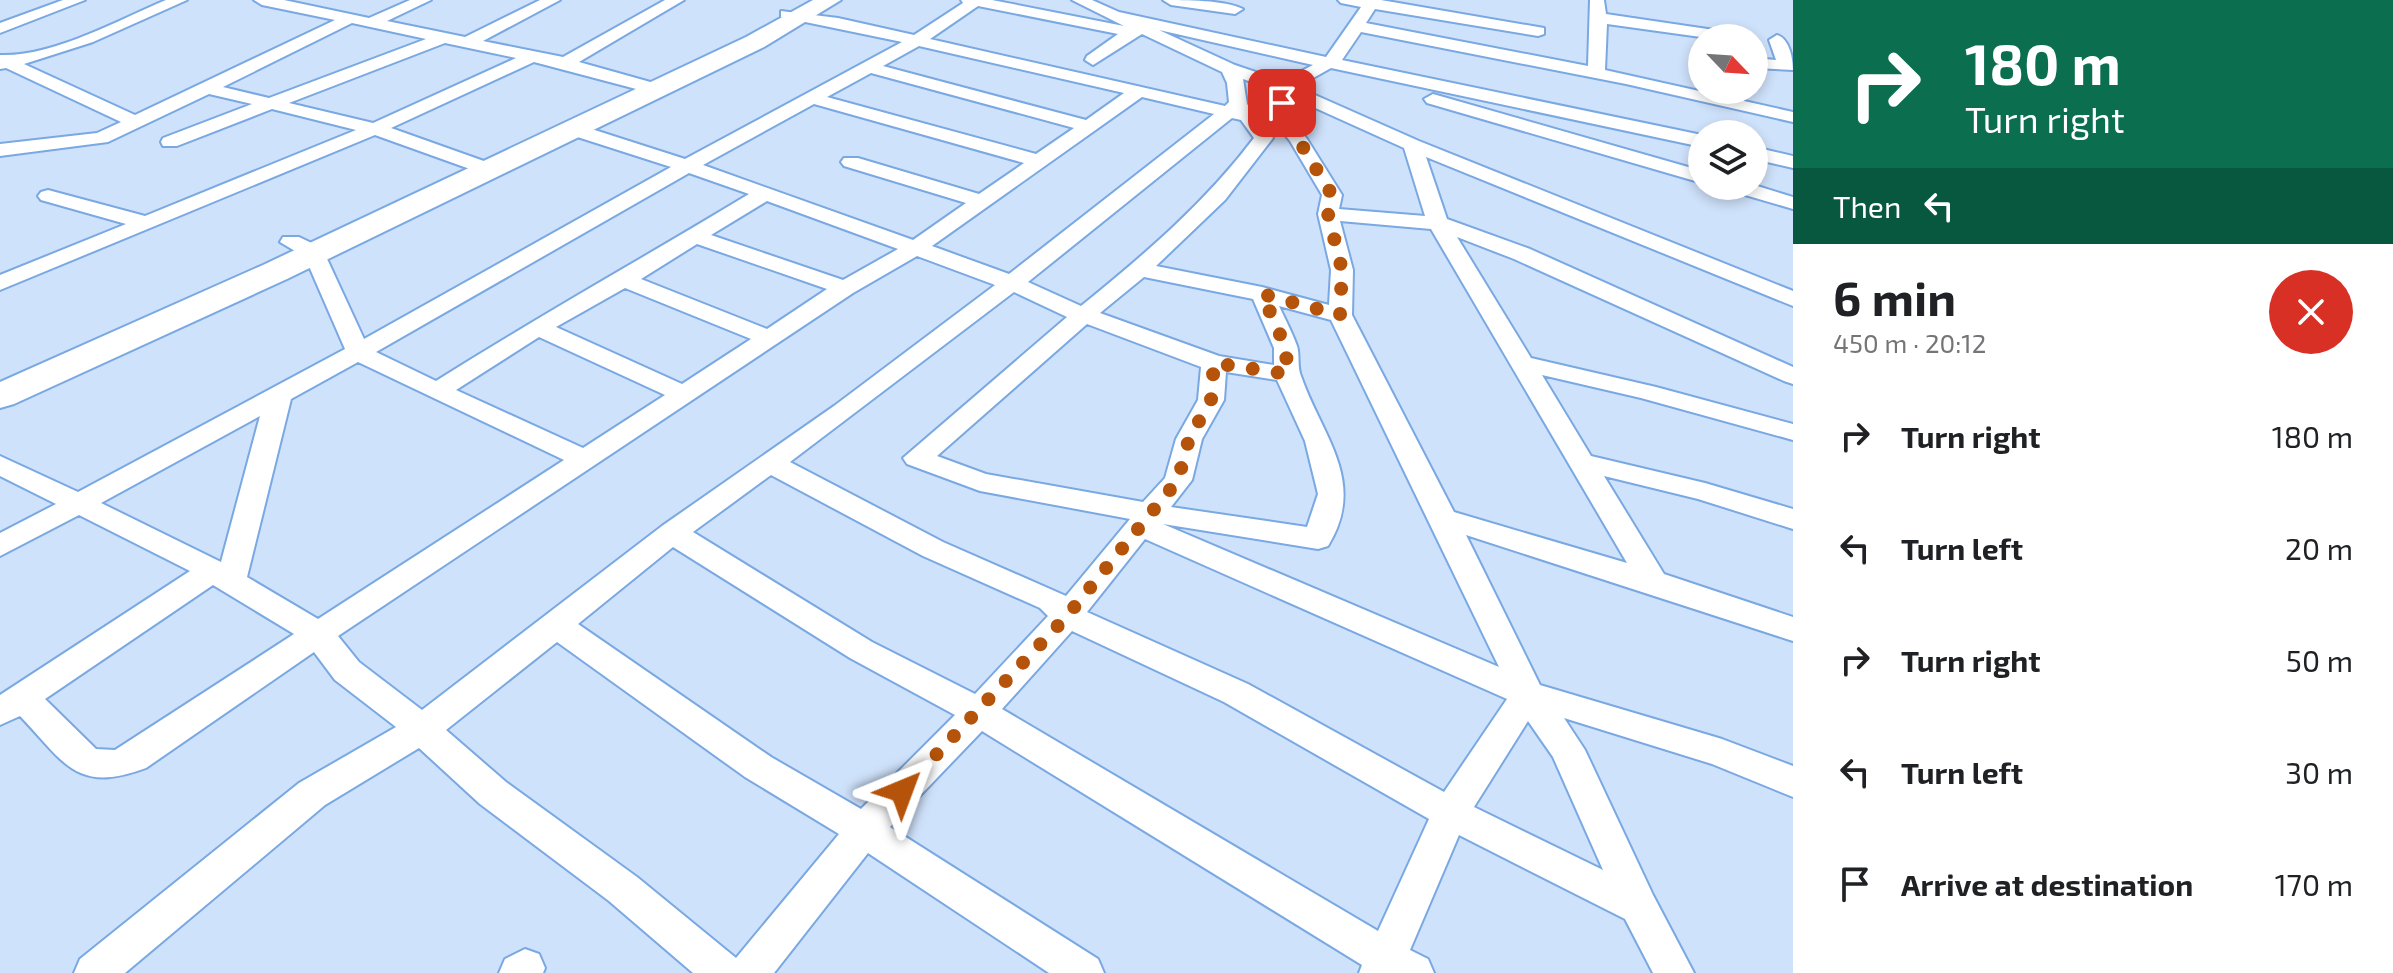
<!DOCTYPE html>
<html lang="en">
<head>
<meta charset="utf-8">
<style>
  :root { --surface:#fff; --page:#f2f2f2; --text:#202124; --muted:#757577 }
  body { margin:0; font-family:"Exo 2",sans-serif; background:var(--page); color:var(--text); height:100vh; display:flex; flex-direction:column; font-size:30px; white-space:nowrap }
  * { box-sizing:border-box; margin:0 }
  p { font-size:26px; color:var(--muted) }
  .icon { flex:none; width:44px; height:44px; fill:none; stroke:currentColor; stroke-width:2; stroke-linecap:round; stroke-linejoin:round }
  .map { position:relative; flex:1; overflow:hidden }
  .details { display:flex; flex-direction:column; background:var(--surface); width:600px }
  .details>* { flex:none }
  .banner { background:#0b6e4f; color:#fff; overflow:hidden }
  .needle { width:52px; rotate:115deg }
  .buttons { position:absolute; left:1688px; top:24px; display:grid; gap:16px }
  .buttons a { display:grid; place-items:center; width:80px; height:80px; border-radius:50%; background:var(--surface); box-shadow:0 4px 12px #0003; font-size:40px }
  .pin { position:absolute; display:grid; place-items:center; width:68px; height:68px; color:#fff; margin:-34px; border-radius:16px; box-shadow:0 4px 12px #0006 }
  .me { position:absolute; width:88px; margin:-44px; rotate:44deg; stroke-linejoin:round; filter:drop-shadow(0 0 6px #0008) }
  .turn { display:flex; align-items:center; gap:28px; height:168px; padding:0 40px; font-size:36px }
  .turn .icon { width:104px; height:104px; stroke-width:2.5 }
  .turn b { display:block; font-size:56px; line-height:68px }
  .then { display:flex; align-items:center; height:76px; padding:0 40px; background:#0003; gap:16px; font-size:30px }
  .round { display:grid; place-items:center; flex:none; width:84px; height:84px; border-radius:42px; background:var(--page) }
  .overview { display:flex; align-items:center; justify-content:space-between; height:136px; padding:0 40px }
  h1 { font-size:48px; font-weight:700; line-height:60px }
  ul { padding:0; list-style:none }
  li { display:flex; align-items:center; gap:24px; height:112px; padding:0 40px }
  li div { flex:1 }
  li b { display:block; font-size:30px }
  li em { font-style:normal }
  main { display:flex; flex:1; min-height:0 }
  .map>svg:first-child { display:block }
</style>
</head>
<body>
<main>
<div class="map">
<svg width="1793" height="973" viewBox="0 0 1793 973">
  <rect width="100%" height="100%" fill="#cfe2fb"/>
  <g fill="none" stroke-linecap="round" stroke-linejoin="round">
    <g stroke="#79a8e2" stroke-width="4">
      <path id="street" d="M63,0h22l-85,33v-10z
        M166,0h21l-94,42 -69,22 111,51 200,-95 -73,-15 -8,-5h30l85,18 41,-18h21l-44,21 78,16 75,-37h20l-77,41 80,16 102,-57h19l-105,62 82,23 3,4 -3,4 -6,1 -121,-32 -143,66 104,37 3,4 -3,4h-14l-106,-38 -375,155v-15l126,-51 -85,-24 -3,-4 3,-4 7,-2 97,26 211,-86 -84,-21 -95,37h-14l-2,-4 2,-4 89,-34 -43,-10 -101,48 -108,14v-12l97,-11 24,-11 -115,-54 -6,1v-14c53,2 118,-35 166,-55zM352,23l74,16 -157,59 -46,-11zM445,43l71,15 -143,65 -84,-20z
        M961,0h31l132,26 -52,-26h20l27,12 207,45 35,-50 -20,-4 -3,-3h43l163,28v6l-6,2 -163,-27 -9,14 222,43 2,-66h14l2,14 142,21 2,3h-42l-101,-14 -2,46 188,42v10l-167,-38 -265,-52 -19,28 360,75v12l-371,-79 -34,19 122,54 374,150v15l-367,-149 21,62 83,30 263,118v17l-9,-3 -270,-122 -57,-22 74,121 125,29 137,37v16l-152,-42 -99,-23 49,81 114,27 88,26v20l-95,-30 -94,-23 60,98 129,43v24l-327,-106 74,150 182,54 71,27v31l-81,-33 -148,-46 21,32 68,145 41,78h-41l-28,-54 -166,-84 -49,115 18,9 6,14h-75l3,-8 -380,-234 -92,96 208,132 6,14h-55l-181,-120 -94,120h-81l-84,-72 -129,-97 -61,-56 -94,57 -200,168h-51l6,-14 219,-176 97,-56 -61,-47 -21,-28 -168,116c-70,26 -81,-5 -126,-52l-20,9v-30l190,-124 -111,-56 -79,41v-23l56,-29 -56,-28v-20l78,36 267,-143 -40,-92 -25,-15 3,-5h16l23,11 42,91 307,-172 -106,-34 -2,-4 2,-4h14l106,34 217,-117 -121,-25v-6l57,7 76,17 49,-32zM978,6l140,28 -31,22 -2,4 8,5 49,-31 80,38 5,11 2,19 -4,4 -295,-67zM1159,30l154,35 -31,16 -47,-16zM919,46l205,47 -38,27 -203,-54zM871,73l203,55 -38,26 -209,-57zM1243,79l31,11 -2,29 18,22 32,54 -4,19 13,56 -2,35 -67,-18 -106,-21 69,-66 48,-62 -26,-34zM1142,97l72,17 -205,160 -77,-28zM1291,97l113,51 21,68 -86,-7 3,-14 -35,-56 -17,-21zM814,104l210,59 -45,31 -121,-36h-14l-3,4 3,4 122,37 -53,37 -210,-75zM1232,118l9,2 13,18c-49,65 -110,117 -173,168l-53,-24zM689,173l60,21c-104,63 -210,122 -313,187l-60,-29zM767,201l131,48 -55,31 -132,-45zM1340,221l91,8 196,334 -173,-51 -102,-197 1,-45zM697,244l130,45 -60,40 -126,-50zM917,256l78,29 -161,121 -172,120 -240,184 -63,-48 -21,-26 515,-343zM1144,277l109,22 21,49v17l-55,-9 -119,-43zM625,288l126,51 -69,45 -126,-57zM1014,292l53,25 -164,141 4,6 73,27 150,28 -64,77 -123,-54 -153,-80zM1279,306l52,14 168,347 -336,-143 155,25 10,-3c40,-65 -7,-111 -27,-170 -4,-9 -1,-21 -4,-30 -5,-14 -12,-27 -18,-40zM1087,324l114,43 -3,33 -22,39 -11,39 -22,24 -157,-28 -49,-18zM539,337l126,58 -82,53 -127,-58zM358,362l206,98 -246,159 -71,-42 44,-178zM1226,372l51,8 28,61 13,53 -11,33 -136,-20 21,-27 10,-41 22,-39zM260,416l-39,146 -120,-59zM771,475l152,81 117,52 8,8 -73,78 -103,-52 -179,-110zM1145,539l362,160 -63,93 -196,-108 -161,-72zM673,547l177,111 105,57 -94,94 -90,-52 -193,-133zM213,585l81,49 -179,116 -19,-1 -51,-50zM1072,631l152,71 205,117 -51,112 -376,-222zM557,642l188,135 94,57 -103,124 -99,-81 -131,-95 -60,-52zM1528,721l25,36 50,113 -129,-63z
        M1163,0c23,0 62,0 80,9l-8,5 -64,-9z
        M1777,35c12,3 16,23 16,35l-39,-2v-10l22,2 -7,-20z
        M1433,94l269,77v12l-275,-80 -3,-4z
        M1754,147l39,9v12l-39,-9z
        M1754,185l39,12v12l-65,-19 -3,-4z
        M525,949l14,5 6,14 -2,5h-44l6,-14z"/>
    </g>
    <g stroke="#79a8e2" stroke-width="4">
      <path id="secondary" d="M813,0h28l-77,47 -477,232 -273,125 -14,4v-26l263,-117 483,-228z"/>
    </g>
    <use href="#street" fill="#fff" fill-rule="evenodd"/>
    <use href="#secondary" fill="#fff" fill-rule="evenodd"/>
  </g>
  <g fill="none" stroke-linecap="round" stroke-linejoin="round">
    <path stroke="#b45309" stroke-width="14" stroke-dasharray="0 25.2" d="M902,791l165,-175 111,-136 11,-41 22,-39 3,-37 73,11 -1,-26 -24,-54 78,21 2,-45 -14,-56 4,-19 -34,-56 -17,-20 1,-16"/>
  </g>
</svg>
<div class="buttons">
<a><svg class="needle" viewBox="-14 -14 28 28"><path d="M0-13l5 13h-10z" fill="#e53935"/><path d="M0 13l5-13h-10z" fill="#757577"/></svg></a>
<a><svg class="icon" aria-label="layers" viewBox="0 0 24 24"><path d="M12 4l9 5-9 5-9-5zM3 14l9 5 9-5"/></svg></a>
</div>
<div class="pin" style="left:1282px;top:103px;background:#d93025"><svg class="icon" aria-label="arrive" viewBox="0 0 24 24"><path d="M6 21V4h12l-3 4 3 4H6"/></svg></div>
<svg class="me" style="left:902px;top:791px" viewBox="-20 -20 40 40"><path d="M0-17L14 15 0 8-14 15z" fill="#b45309" stroke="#fff" stroke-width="4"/></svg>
</div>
<section class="details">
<div class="banner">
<div class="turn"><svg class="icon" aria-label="right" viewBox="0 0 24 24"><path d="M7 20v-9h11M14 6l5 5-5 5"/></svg><div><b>180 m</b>Turn right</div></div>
<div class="then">Then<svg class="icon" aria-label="left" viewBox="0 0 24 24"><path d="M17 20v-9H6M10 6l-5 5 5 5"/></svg></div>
</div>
<div class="overview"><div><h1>6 min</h1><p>450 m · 20:12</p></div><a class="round" style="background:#d93025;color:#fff"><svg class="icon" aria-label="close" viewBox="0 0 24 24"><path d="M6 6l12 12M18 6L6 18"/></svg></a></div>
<ul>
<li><svg class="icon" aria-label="right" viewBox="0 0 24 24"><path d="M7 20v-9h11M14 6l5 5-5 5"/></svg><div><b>Turn right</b></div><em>180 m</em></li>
<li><svg class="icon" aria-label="left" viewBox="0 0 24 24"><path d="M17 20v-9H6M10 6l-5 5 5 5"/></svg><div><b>Turn left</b></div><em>20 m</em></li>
<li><svg class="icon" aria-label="right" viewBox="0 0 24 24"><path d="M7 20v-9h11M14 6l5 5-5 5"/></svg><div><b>Turn right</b></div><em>50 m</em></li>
<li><svg class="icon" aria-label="left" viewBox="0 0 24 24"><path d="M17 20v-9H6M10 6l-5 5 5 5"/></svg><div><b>Turn left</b></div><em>30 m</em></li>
<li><svg class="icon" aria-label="arrive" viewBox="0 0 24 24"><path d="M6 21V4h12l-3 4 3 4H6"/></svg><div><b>Arrive at destination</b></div><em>170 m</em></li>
</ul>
</section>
</main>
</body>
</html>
